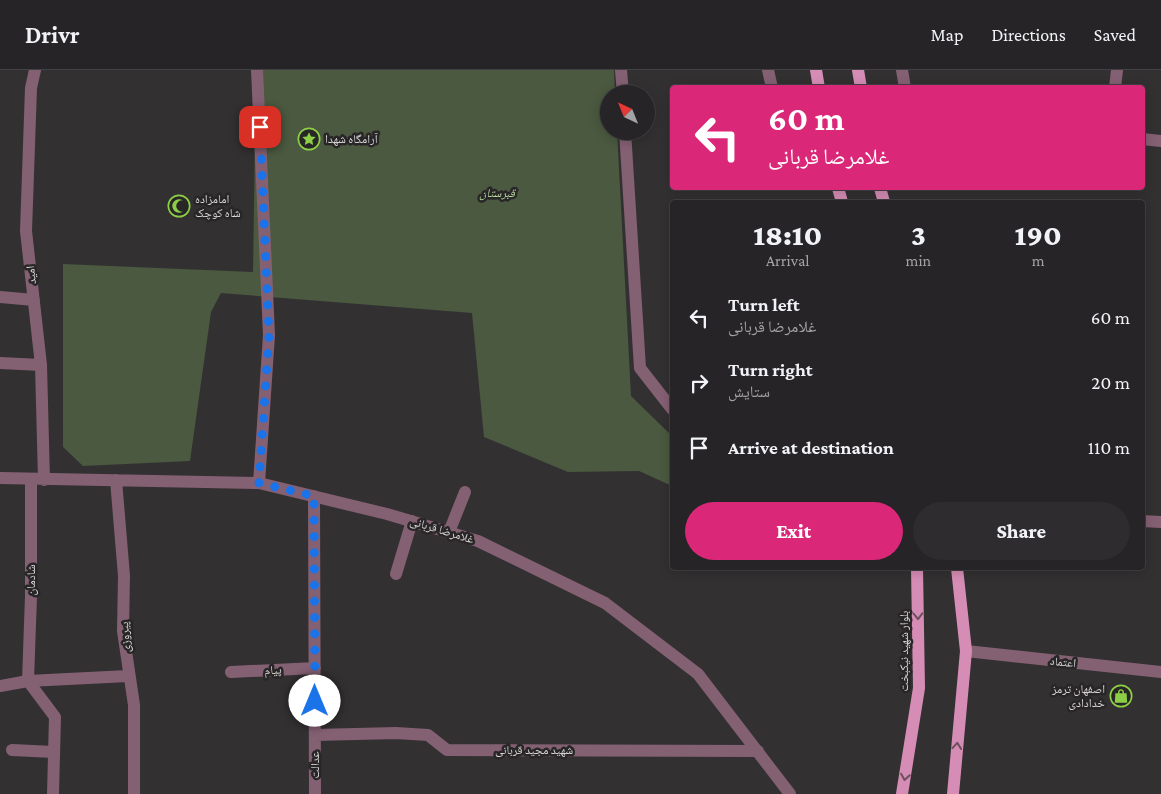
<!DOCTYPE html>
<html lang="en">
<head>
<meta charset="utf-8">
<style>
  :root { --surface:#262426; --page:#2e2c2e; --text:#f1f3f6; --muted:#a4a4a7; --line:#424143; --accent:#db2777 }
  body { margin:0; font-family:"Crimson Pro","Noto Naskh Arabic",serif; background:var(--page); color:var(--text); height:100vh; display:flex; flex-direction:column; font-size:19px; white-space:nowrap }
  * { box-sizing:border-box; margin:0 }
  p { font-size:16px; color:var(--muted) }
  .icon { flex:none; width:28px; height:28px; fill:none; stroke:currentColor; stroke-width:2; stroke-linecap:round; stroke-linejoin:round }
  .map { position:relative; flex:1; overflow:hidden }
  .drawer { position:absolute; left:670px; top:130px; width:475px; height:370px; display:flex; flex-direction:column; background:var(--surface); border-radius:5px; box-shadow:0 2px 12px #0003,0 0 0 1px var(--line) }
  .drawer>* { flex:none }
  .banner { position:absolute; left:670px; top:15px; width:475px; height:105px; border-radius:5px; box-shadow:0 2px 12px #0003,0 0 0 1px var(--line); background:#db2777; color:#fff; overflow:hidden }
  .needle { width:32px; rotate:317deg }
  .tools { position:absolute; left:600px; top:15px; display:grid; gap:10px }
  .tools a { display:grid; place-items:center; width:55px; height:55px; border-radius:50%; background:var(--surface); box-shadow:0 2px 12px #0003,0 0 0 1px var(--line); font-size:25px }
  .pin { position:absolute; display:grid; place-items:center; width:42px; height:42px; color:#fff; margin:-21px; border-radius:10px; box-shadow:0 2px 8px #0006 }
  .me { position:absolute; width:55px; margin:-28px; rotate:0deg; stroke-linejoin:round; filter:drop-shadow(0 0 4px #0008) }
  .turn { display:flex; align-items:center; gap:18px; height:105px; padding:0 15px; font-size:22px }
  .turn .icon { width:65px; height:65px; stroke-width:2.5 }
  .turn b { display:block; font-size:35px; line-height:42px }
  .eta { display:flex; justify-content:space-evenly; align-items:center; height:85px; text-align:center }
  .eta b { font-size:30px; font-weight:800; line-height:35px }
  .action { display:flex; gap:10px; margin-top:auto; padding:10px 15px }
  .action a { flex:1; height:58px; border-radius:30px; background:var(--accent); color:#fff; font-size:20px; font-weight:800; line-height:58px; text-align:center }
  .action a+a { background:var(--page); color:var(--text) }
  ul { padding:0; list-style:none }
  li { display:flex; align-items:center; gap:15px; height:65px; padding:0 15px }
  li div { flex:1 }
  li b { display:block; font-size:19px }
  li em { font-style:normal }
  header { display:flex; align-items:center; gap:30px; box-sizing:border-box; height:70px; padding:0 25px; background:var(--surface); border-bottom:1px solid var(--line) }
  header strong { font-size:24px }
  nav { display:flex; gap:28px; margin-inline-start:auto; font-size:18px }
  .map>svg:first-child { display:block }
</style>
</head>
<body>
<header>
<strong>Drivr</strong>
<nav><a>Map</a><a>Directions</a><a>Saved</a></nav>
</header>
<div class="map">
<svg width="1161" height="724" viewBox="0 0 1161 724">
  <rect width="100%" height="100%" fill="#333032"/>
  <path fill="#4a593f" d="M256,0h358l1,24h-6v37h8l14,265 41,40v50l-33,-15 -71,1 -84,-35 -12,-124 -251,-20 -10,19 -21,149 -107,5 -20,-19v-183l190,8z"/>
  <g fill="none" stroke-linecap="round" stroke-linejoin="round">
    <path stroke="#846073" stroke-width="12" d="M35,0l-4,18 -5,143 15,134 3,115
      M257,0l12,265 -10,148
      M621,0l2,24
      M768,0l4,18
      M902,0l3,18
      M1115,18l2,-18
      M625,61l15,237 32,41
      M1142,69l19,2
      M0,227l34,3
      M0,293l41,2
      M0,408l259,5 128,31 91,27 127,62 93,71 92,120
      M31,410v116l-3,85 27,36 -2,77
      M116,410l8,96 -1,55 11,74v89
      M314,426l1,298
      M1142,451l19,1
      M449,462l16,-40
      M396,504l16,-53
      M966,581l195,21
      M231,602l84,-4
      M0,616l28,-5 100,-5
      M315,665l81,-2 32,2 19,15 311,1
      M12,680l42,2"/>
    <path stroke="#d68db5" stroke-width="12" d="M816,0l3,18
      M858,0l3,18
      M838,118l4,14
      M880,118l4,14
      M902,724l17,-106 -2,-120
      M953,724l13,-143 -9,-83"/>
  </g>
  <defs><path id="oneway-chevron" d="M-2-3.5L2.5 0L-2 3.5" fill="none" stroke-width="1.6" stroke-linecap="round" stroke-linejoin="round" transform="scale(1.25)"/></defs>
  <g stroke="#6e4f60">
    <use href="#oneway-chevron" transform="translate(918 546) rotate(89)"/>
    <use href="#oneway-chevron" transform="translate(957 676) rotate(-85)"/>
    <use href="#oneway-chevron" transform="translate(905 707) rotate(99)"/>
  </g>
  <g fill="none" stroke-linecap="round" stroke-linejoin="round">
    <path stroke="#1a73e8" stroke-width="9" stroke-dasharray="0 16.2" d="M260,57l9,208 -10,148 55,13 1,205"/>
  </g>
  <defs>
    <g id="sight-ring" transform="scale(1.125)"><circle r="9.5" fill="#292628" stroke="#8cce45" stroke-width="1.5"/><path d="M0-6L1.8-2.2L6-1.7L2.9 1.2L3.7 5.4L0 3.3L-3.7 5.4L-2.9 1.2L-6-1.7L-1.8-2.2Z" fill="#8cce45"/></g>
    <g id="mosque-ring" transform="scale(1.125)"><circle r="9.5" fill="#292628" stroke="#8cce45" stroke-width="1.5"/><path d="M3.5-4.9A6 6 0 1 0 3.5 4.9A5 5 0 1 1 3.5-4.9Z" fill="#8cce45"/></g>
    <g id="shop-ring" transform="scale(1.125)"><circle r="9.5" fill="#292628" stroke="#8cce45" stroke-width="1.5"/><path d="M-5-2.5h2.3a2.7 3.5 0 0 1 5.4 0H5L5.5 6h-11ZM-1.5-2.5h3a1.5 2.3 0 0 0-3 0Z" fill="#8cce45"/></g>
  </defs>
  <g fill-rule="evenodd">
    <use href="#sight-ring" x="309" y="69"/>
    <use href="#mosque-ring" x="179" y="136"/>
    <use href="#shop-ring" x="1121" y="626"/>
  </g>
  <g text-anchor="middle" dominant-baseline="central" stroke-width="5" stroke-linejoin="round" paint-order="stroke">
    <g font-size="12" fill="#d9d6d7" stroke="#292628" text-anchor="start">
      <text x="325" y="69">آرامگاه شهدا</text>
      <text x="195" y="129">امامزاده<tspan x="195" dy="14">شاه کوچک</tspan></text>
      <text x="1105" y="619" text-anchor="end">اصفهان ترمز<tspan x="1105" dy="14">خدادادی</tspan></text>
    </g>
    <g font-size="12" font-style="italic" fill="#b9db9e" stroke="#292628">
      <text x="497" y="123">قبرستان</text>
    </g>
    <g font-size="12" fill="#d9d6d7" stroke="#292628">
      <text transform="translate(31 205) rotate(-96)">امید</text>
      <text transform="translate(442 460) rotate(17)">غلامرضا قربانی</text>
      <text transform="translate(31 510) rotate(-90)">شادمان</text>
      <text transform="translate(125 567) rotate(-94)">پیروزی</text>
      <text transform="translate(904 581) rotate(-90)">بلوار شهید نیکبخت</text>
      <text transform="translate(1063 592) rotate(6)">اعتماد</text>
      <text transform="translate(273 600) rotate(-3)">پیام</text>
      <text x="534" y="680">شهید مجید قربانی</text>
      <text transform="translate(315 695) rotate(-90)">عدالت</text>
    </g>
  </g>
</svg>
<div class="tools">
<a><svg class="needle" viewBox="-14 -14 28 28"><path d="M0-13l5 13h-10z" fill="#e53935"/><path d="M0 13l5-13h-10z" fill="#a4a4a7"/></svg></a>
</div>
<div class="pin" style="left:260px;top:57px;background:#d93025"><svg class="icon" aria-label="arrive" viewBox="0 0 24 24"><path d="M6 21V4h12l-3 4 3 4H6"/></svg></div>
<svg class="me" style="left:315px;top:631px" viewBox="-20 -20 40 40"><circle r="19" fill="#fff"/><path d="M0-13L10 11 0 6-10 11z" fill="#1a73e8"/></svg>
<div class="banner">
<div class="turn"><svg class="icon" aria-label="left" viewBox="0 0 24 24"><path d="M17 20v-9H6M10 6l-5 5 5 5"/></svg><div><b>60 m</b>غلامرضا قربانی</div></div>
</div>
<section class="drawer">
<div class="eta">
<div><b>18:10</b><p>Arrival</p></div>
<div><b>3</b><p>min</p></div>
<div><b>190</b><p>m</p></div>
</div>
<ul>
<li><svg class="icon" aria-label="left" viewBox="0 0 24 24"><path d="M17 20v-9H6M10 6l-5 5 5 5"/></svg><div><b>Turn left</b><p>غلامرضا قربانی</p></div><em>60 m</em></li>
<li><svg class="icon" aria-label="right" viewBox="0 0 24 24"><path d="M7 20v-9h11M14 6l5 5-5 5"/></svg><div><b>Turn right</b><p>ستایش</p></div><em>20 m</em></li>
<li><svg class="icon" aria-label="arrive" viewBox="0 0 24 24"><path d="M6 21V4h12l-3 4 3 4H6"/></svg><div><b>Arrive at destination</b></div><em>110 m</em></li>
</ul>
<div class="action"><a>Exit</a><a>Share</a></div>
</section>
</div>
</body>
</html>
